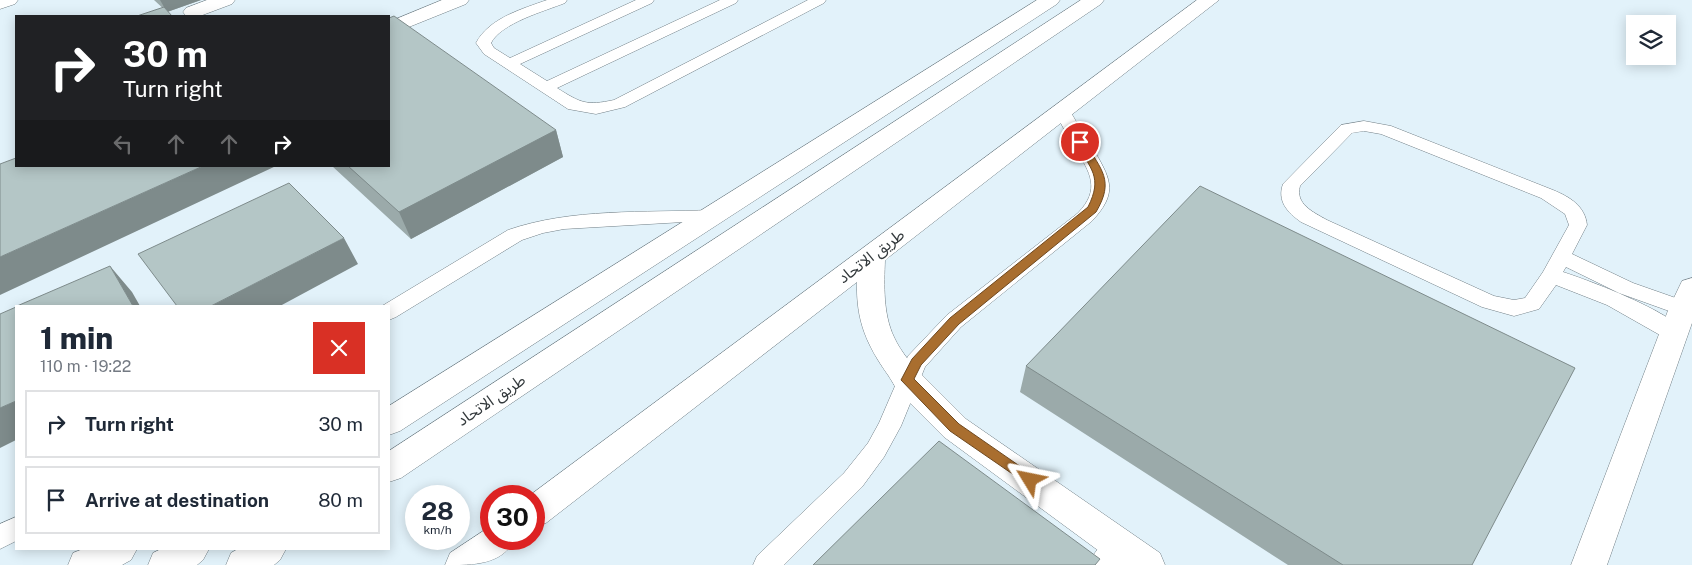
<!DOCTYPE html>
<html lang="en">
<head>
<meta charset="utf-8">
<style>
  :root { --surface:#fff; --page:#f6f6f7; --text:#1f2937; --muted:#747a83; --line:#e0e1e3 }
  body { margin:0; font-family:"Public Sans","Noto Sans Arabic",sans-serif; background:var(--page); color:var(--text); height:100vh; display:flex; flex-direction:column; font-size:19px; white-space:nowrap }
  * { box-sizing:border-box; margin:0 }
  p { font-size:16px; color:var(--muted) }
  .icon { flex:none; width:28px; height:28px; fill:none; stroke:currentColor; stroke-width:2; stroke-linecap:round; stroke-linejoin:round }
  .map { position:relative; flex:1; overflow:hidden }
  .details { position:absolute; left:15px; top:305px; width:375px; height:245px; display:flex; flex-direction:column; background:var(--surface); border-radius:0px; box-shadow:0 2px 12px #0003 }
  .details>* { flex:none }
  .guide { position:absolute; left:15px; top:15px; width:375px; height:152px; border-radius:0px; box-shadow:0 2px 12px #0003; background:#202124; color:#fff; overflow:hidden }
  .tools { position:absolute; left:1626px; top:15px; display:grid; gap:10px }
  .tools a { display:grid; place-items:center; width:50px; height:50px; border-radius:0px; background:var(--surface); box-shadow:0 2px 12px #0003; font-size:25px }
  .speed { position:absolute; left:405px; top:485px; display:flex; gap:10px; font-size:25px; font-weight:700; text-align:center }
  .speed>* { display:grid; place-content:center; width:65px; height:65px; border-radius:50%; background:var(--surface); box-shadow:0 2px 12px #0003; line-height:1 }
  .speed small { font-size:12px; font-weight:400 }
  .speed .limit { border:8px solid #d22; background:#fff; color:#111 }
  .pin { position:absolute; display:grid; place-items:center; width:42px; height:42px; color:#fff; margin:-21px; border:2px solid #fff; border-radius:50%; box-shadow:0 1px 5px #0007 }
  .me { position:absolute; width:55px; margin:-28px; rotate:305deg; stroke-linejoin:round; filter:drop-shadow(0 0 4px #0008) }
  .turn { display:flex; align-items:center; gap:18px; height:105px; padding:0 25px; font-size:22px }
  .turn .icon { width:65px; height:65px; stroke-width:2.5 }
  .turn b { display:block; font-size:35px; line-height:42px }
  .lanes { display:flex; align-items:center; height:48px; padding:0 25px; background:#0003; justify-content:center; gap:25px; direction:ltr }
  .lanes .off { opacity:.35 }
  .round { display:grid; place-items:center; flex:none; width:52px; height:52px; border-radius:0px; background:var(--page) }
  .summary { display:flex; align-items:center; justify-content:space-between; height:85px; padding:0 25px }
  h1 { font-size:30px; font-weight:800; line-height:38px }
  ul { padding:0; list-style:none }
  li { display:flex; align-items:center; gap:15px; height:68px; margin:0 10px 8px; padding:0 15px; border:2px solid var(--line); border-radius:0px }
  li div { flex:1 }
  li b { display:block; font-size:19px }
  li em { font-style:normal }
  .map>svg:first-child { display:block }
</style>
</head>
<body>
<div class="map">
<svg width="1692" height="565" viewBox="0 0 1692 565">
  <rect width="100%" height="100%" fill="#e2f2fa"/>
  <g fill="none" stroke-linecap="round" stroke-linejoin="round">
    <g stroke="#717f86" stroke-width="1">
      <path id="lane" d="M547,0h20l-2,3c-20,8 -64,20 -74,40l3,5 16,10 126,-58h18l-2,3 -132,61 27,17 173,-81h18l-2,3 -179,85c24,15 29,18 57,12l194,-100h18l-2,3 -199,104 -29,7 -28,-5 -84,-55 -8,-11c13,-25 46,-34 71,-43z
        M1062,106l6,2 2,3c8,14 16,27 25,41 17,29 22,42 -3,69l-131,106 -36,40 -24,59 -17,31 -22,30 -78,78h-31l4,-9 87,-83 24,-30 11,-20 29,-67 39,-41 131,-102c23,-24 12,-40 -2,-64 -8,-13 -15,-25 -22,-38l2,-3z
        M1364,121l27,5 162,64c17,7 32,16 34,35l-15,29 61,29 57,20 2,7 -2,3 -7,3 -64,-23 -53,-26 -3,5c25,8 110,40 122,61l-4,6 -7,2 -7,-2 -60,-34 -51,-20 -17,24 -25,7 -32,-9 -181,-85c-14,-10 -24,-21 -18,-38l58,-59zM1364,131l17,3 160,64 24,16 4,11 -26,47 -18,26 -11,2 -20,-4 -167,-76c-14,-8 -32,-16 -27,-34l52,-53z
        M711,210l7,2 2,4 -2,4 -154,9 -21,4 -21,7 -126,77 -7,3v-14h-7l126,-76c64,-22 136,-17 203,-20z
        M16,517v24l-16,8v-25z
        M1120,532l9,4 4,8 -4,8 -11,13h-30c6,-14 18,-27 32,-33z"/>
    </g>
    <g stroke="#717f86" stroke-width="1">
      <path id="street" d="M0,0h18l-3,4 -15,5z
        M207,0h28l-3,4 -32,12h-14l-3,-4 3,-4z
        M442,0h27l-3,4 -77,31v-13z
        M907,368l11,3 48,48 194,134 5,12h-47l-174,-128 -48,-48 -4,-9 4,-9z"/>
    </g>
    <g stroke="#717f86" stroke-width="1">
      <path id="secondary" d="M1692,278v45l-85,242h-36l98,-257 13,-27z"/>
    </g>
    <g stroke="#717f86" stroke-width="1">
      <path id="primary" d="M1037,0h23l-3,4 -657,427 -11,4v-29z
        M83,549h54l-6,11 -9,5h-54l5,-12z
        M161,549h48l-6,11 -6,5h-49l5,-12z"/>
    </g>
    <g stroke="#717f86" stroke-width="1">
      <path id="highway" d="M1081,0h23l-3,4 -700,474 -12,4v-31z
        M1197,0h22l-334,260c-1,25 -2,54 9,77 7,16 20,28 28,43l-4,9c-3,1 -8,3 -11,3 -11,0 -14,-10 -19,-17 -22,-31 -32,-55 -31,-93l-311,241 -12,4v-31h-5z
        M491,526v13h24c-13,26 -41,26 -70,26l5,-12z
        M238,549h48l-6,11 -6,5h-48l5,-12z"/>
    </g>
    <use href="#lane" fill="#fff" fill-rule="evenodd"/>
    <use href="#street" fill="#fff" fill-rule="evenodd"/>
    <use href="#secondary" fill="#fff" fill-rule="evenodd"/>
    <use href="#primary" fill="#fff" fill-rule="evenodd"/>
    <use href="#highway" fill="#fff" fill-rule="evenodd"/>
  </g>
  <path fill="#9baaaa" d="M154,0h47l-34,12z
    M556,130l7,27 -152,82 -79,-73h57z
    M1026,366l446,199h-184l-268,-173z"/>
  <path fill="#7e8b8b" d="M160,0h41l-34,12z
    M556,130l7,27 -152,82 -12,-27z
    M203,166h73l-276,129v-38z
    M344,238l14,26 -78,42h-69z
    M110,266l22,26 8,14h-7z
    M16,401v39l-16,8v-40z"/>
  <path fill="#b4c6c6" stroke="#7e8b8b" d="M164,7l8,9h-35z
    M394,16l162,114 -157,82 -51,-46h41v-148z
    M16,158v8h187l-203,91v-93z
    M289,183l55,55 -133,68h-34l-39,-52z
    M1200,186l375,182 -103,197h-129l-317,-199z
    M110,266l23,40h-116z
    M16,307v94l-16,7v-94z
    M939,441l161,118 -5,6h-282z"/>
  <path fill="#a96e2f" stroke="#6e481f" d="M1080,139l5,3c16,28 30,38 11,70l-137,112 -38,41 -7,14 45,45 75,52 2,4 -2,5 -4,1 -80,-55 -49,-51 11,-21 38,-41 138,-111c15,-30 3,-38 -13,-65z"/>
  <g text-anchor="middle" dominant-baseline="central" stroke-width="4" stroke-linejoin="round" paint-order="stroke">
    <g font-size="16" fill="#33393c" stroke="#fff">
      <text transform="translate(871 256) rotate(-37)">طريق الاتحاد</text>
      <text transform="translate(491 400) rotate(-34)">طريق الاتحاد</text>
    </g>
  </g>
</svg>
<div class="tools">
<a><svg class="icon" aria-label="layers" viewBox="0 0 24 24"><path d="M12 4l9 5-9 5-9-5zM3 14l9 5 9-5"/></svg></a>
</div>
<div class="speed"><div>28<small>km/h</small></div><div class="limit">30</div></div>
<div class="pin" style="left:1080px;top:142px;background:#d93025"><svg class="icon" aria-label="arrive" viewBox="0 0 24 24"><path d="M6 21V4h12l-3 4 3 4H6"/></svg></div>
<svg class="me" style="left:1030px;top:480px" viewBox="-20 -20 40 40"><path d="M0-17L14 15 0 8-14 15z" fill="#a96e2f" stroke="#fff" stroke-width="4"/></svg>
<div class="guide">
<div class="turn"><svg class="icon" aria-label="right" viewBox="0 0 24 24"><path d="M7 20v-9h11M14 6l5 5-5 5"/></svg><div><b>30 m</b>Turn right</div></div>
<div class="lanes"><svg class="icon off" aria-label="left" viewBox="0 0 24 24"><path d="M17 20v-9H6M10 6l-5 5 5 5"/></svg><svg class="icon off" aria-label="ahead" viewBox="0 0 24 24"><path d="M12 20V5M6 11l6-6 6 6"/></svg><svg class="icon off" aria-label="ahead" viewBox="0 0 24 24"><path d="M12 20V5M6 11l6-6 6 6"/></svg><svg class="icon" aria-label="right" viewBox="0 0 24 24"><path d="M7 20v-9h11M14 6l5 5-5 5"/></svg></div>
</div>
<section class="details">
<div class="summary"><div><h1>1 min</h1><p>110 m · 19:22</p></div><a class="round" style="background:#d93025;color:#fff"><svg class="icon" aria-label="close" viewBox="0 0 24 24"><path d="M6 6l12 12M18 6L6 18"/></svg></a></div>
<ul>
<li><svg class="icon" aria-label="right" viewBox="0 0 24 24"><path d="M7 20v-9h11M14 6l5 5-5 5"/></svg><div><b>Turn right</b></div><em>30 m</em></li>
<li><svg class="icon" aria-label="arrive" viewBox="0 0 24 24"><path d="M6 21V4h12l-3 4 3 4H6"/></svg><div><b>Arrive at destination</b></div><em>80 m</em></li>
</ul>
</section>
</div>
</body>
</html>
